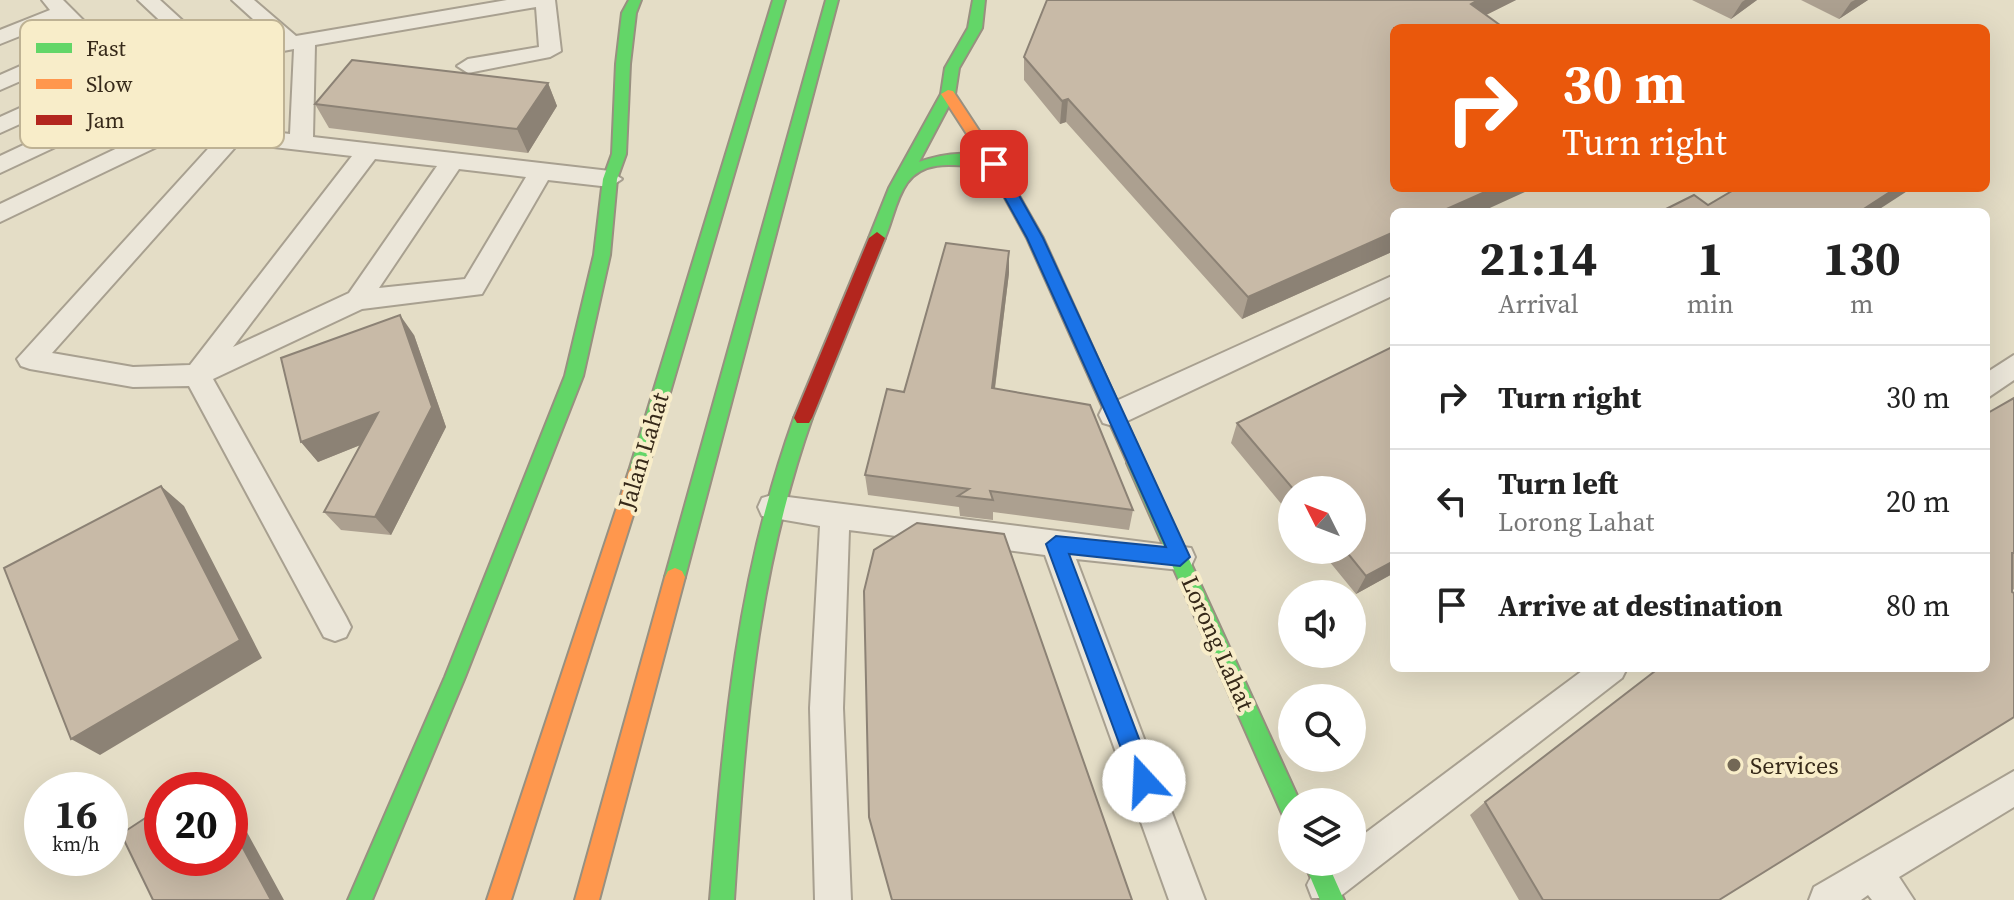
<!DOCTYPE html>
<html lang="en">
<head>
<meta charset="utf-8">
<style>
  :root { --surface:#fff; --page:#f2f2f2; --text:#222; --muted:#767676; --line:#e0e0e0 }
  body { margin:0; font-family:"Source Serif 4",serif; background:var(--page); color:var(--text); height:100vh; display:flex; flex-direction:column; font-size:30px; white-space:nowrap }
  * { box-sizing:border-box; margin:0 }
  p { font-size:26px; color:var(--muted) }
  .icon { flex:none; width:44px; height:44px; fill:none; stroke:currentColor; stroke-width:2; stroke-linecap:round; stroke-linejoin:round }
  .map { position:relative; flex:1; overflow:hidden }
  .panel { position:absolute; left:1390px; top:208px; width:600px; height:464px; display:flex; flex-direction:column; background:var(--surface); border-radius:12px; box-shadow:0 8px 32px #0002 }
  .panel>* { flex:none }
  .banner { position:absolute; left:1390px; top:24px; width:600px; height:168px; border-radius:12px; box-shadow:0 8px 32px #0002; background:#ea580c; color:#fff; overflow:hidden }
  .needle { width:52px; rotate:312deg }
  .buttons { position:absolute; left:1278px; top:476px; display:grid; gap:16px }
  .buttons a { display:grid; place-items:center; width:88px; height:88px; border-radius:50%; background:var(--surface); box-shadow:0 8px 32px #0002; font-size:40px }
  .speed { position:absolute; left:24px; top:772px; display:flex; gap:16px; font-size:40px; font-weight:700; text-align:center }
  .speed>* { display:grid; place-content:center; width:104px; height:104px; border-radius:50%; background:var(--surface); box-shadow:0 8px 32px #0002; line-height:1 }
  .speed small { font-size:20px; font-weight:400 }
  .speed .limit { border:12px solid #d22; background:#fff; color:#111 }
  .pin { position:absolute; display:grid; place-items:center; width:68px; height:68px; color:#fff; margin:-34px; border-radius:16px; box-shadow:0 4px 12px #0006 }
  .me { position:absolute; width:88px; margin:-44px; rotate:340deg; stroke-linejoin:round; filter:drop-shadow(0 0 6px #0008) }
  .turn { display:flex; align-items:center; gap:28px; height:168px; padding:0 40px; font-size:36px }
  .turn .icon { width:104px; height:104px; stroke-width:2.5 }
  .turn b { display:block; font-size:56px; line-height:68px }
  .eta { display:flex; justify-content:space-evenly; align-items:center; height:136px; text-align:center }
  .eta b { font-size:48px; font-weight:700; line-height:56px }
  ul { padding:0; list-style:none }
  li { display:flex; align-items:center; gap:24px; height:104px; padding:0 40px; border-top:2px solid var(--line) }
  li div { flex:1 }
  li b { display:block; font-size:30px }
  li em { font-style:normal }
  .map>svg:first-child { display:block }
</style>
</head>
<body>
<div class="map">
<svg width="2014" height="900" viewBox="0 0 2014 900">
  <rect width="100%" height="100%" fill="#e4ddc6"/>
  <g fill="none" stroke-linecap="round" stroke-linejoin="round">
    <g stroke="#a8a090" stroke-width="4">
      <path id="lane" d="M42,0h21l86,86 54,-25 -65,-61h22l59,54 56,-15 -43,-39h22l42,36 211,-36h48l6,51 -11,6 -82,16 -11,-7 11,-7 71,-12 -3,-40 -221,38 -2,92 297,34 12,8 -12,8 -62,-7 -66,114 -120,15 -149,70 133,238 5,10 -5,10 -11,4 -11,-4 -135,-251 -56,1 -103,-18 -9,-3 -4,-7 199,-219 -28,-8 -188,90v-18l170,-81 -25,-18 -145,68v-17l132,-62 -15,-14 -117,53v-16l106,-48 -17,-18 -89,39v-15l79,-35 -19,-20 -60,24v-14l50,-20zM294,49l-4,85 -78,-9 -49,-28 82,-39zM239,143l113,13 -162,209 -57,2 -81,-14zM375,159l62,7 -88,127 -116,54zM459,169l67,8 -61,102 -86,9z
        M1394,275v20l-271,128 -10,3 -10,-3 -4,-8 4,-8z
        M2014,355v25l-28,19v-26z
        M772,495l419,53 4,9 -4,9 -11,4 -104,-11 129,341h-36l-124,-345 -196,-25 -6,178 8,192h-36l-5,-192 10,-182 -58,-10 -4,-9 4,-9z
        M1586,668h41l-5,10 -284,220h-26l-5,-13c10,-22 23,-23 45,-23v-19z
        M2014,771v36l-115,70 15,23h-42l-4,-5 -7,5h-52l5,-13z"/>
    </g>
    <g stroke="#989080" stroke-width="4">
      <path id="fast" d="M629,0h12l-5,13 -6,51 -4,90 -9,25 -7,76 -27,121 -118,301 -93,223h-24l97,-223 120,-301 29,-121 9,-76 9,-25 4,-90 6,-51z
        M773,0h12l-138,471 -3,5h-12l-3,-5z
        M826,0h12l-153,577 -3,6 -7,3 -7,-3 -3,-6z
        M973,0h12l-3,28 -23,40 -4,26 -36,68c22,-8 63,-15 82,2 -13,13 -69,-16 -94,19 -12,17 -15,41 -24,59h-12l-2,-4 20,-50 52,-94 4,-26 23,-40z
        M803,411l6,2 3,5c-57,162 -67,313 -78,482h-24c14,-170 26,-320 84,-482l3,-5z
        M1136,456l6,2 3,5 155,339h-8v19l-8,-3 -157,-355 3,-5z
        M1304,862h23l17,38h-24z"/>
    </g>
    <g stroke="#989080" stroke-width="4">
      <path id="slow" d="M948,90l5,1 48,73 42,74 102,225 -3,5h-12l-103,-230 -40,-73 -46,-71z
        M638,463l6,3 3,5 -136,429h-24l142,-429 3,-5z
        M675,568l7,3 3,6 -86,323h-24l90,-323 3,-6z"/>
    </g>
    <g stroke="#989080" stroke-width="4">
      <path id="jam" d="M877,232l8,6 -73,180 -3,5h-12l-3,-5 75,-180z"/>
    </g>
    <use href="#lane" fill="#ebe6d9" fill-rule="evenodd"/>
    <use href="#fast" fill="#63d668" fill-rule="evenodd"/>
    <use href="#slow" fill="#ff974d" fill-rule="evenodd"/>
    <use href="#jam" fill="#b3261e" fill-rule="evenodd"/>
  </g>
  <path fill="#aca090" d="M1047,0h469l-30,15 -92,197v39l-152,68 -176,-197 -6,2 -36,-44v-23z
    M1692,0h65l-26,19z
    M1801,0h67l-29,19z
    M548,83l9,23 -29,47 -199,-25 -14,-24z
    M1009,273l-14,116 138,121 -4,20 -136,-18v8l-33,-4 -1,-9 -91,-12 -3,-20 39,-83z
    M414,335l32,92 -55,108 -50,-5 -17,-18 36,-67 -42,17 -17,-20z
    M1394,346v227l-38,21 -36,-44h32v-60h-60v27l-61,-74 6,-20z
    M2014,398v192l-2,-2 -293,312h-200l-49,-85 15,-13z"/>
  <path fill="#8c8275" d="M1478,0h38l-54,27 9,-23z
    M1745,0h12l-26,19 11,-17z
    M1855,0h13l-29,19 12,-17z
    M548,83l9,23 -29,47 -11,-24z
    M1068,99l-2,23 -6,2 2,-23z
    M1494,188h40l-53,24h-41z
    M1896,188h16l-37,24h-16z
    M1394,232v19l-152,68 6,-22z
    M1009,251v22l-17,137v-22z
    M400,315l14,20 32,92 -55,108 -16,-18z
    M378,413l15,19 -75,30 -17,-20z
    M161,486l23,20 78,152 -162,97 -29,-16z
    M1394,561v12l-38,21 10,-18z
    M205,778l18,10 1,2h-12z
    M230,801l54,99h-13l-41,-76z"/>
  <path fill="#c8baa7" stroke="#8c8275" stroke-width="2" d="M1047,0h431l-7,4 33,24h-110v160h100l-54,24h-46v20l-146,65 -180,-198 -6,2 -38,-44z
    M352,60l196,23 -31,46 -202,-25z
    M1737,188h159l-37,24h-199l34,-17 14,10z
    M946,243l63,8 -17,137 98,17 43,105 -143,-19 3,9 -35,-4 11,-7 -104,-14 22,-86 17,3z
    M400,315l32,92 -57,110 -51,-5 54,-99 -77,29 -20,-84z
    M1394,346v215l-28,15 -21,-26h7v-60h-58l-57,-67z
    M2014,398v155h-2v39l2,1v124l-295,183h-176l-58,-98 174,-134h327v-254z
    M161,486l79,154 -169,99 -67,-171z
    M917,523l87,11 128,366h-240l-23,-83 -5,-226 10,-41z
    M205,778l7,12h-25z
    M162,807v51h68v-34l41,76h-118l-32,-66z"/>
  <path fill="#1a73e8" stroke="#114b97" stroke-width="2" d="M994,159l5,1 44,78 147,319 -10,9 -111,-12 86,227 -4,8 -7,3 -8,-3 -3,-8 -87,-237 10,-8 110,11 -139,-309 -41,-74z"/>
  <circle fill="#736856" stroke="#f8edc9" stroke-width="3" cx="1734" cy="765" r="8"/>
  <g text-anchor="middle" dominant-baseline="central" stroke-width="8" stroke-linejoin="round" paint-order="stroke">
    <g font-size="24" fill="#362919" stroke="#f8edc9">
      <text transform="translate(643 451) rotate(-73)">Jalan Lahat</text>
      <text transform="translate(1218 643) rotate(66)">Lorong Lahat</text>
    </g>
    <g font-size="24" fill="#362919" stroke="#f8edc9" text-anchor="start">
      <text x="1750" y="765">Services</text>
    </g>
  </g>
  <rect x="20" y="20" width="264" height="128" rx="12" fill="#f8edc9" stroke="#beb294" stroke-width="2"/>
  <rect x="36" y="43" width="36" height="10" fill="#63d668"/>
  <rect x="36" y="79" width="36" height="10" fill="#ff974d"/>
  <rect x="36" y="115" width="36" height="10" fill="#b3261e"/>
  <g font-size="22" fill="#362919">
    <text x="86" y="56">Fast</text>
    <text x="86" y="92">Slow</text>
    <text x="86" y="128">Jam</text>
  </g>
</svg>
<div class="buttons">
<a><svg class="needle" viewBox="-14 -14 28 28"><path d="M0-13l5 13h-10z" fill="#e53935"/><path d="M0 13l5-13h-10z" fill="#767676"/></svg></a>
<a><svg class="icon" aria-label="sound" viewBox="0 0 24 24"><path d="M4 9h4l5-4v14l-5-4H4zM17 9q2 3 0 6"/></svg></a>
<a><svg class="icon" aria-label="search" viewBox="0 0 24 24"><circle cx="10" cy="10" r="6"/><path d="M15 15l6 6"/></svg></a>
<a><svg class="icon" aria-label="layers" viewBox="0 0 24 24"><path d="M12 4l9 5-9 5-9-5zM3 14l9 5 9-5"/></svg></a>
</div>
<div class="speed"><div>16<small>km/h</small></div><div class="limit">20</div></div>
<div class="pin" style="left:994px;top:164px;background:#d93025"><svg class="icon" aria-label="arrive" viewBox="0 0 24 24"><path d="M6 21V4h12l-3 4 3 4H6"/></svg></div>
<svg class="me" style="left:1144px;top:781px" viewBox="-20 -20 40 40"><circle r="19" fill="#fff"/><path d="M0-13L10 11 0 6-10 11z" fill="#1a73e8"/></svg>
<div class="banner">
<div class="turn"><svg class="icon" aria-label="right" viewBox="0 0 24 24"><path d="M7 20v-9h11M14 6l5 5-5 5"/></svg><div><b>30 m</b>Turn right</div></div>
</div>
<section class="panel">
<div class="eta">
<div><b>21:14</b><p>Arrival</p></div>
<div><b>1</b><p>min</p></div>
<div><b>130</b><p>m</p></div>
</div>
<ul>
<li><svg class="icon" aria-label="right" viewBox="0 0 24 24"><path d="M7 20v-9h11M14 6l5 5-5 5"/></svg><div><b>Turn right</b></div><em>30 m</em></li>
<li><svg class="icon" aria-label="left" viewBox="0 0 24 24"><path d="M17 20v-9H6M10 6l-5 5 5 5"/></svg><div><b>Turn left</b><p>Lorong Lahat</p></div><em>20 m</em></li>
<li><svg class="icon" aria-label="arrive" viewBox="0 0 24 24"><path d="M6 21V4h12l-3 4 3 4H6"/></svg><div><b>Arrive at destination</b></div><em>80 m</em></li>
</ul>
</section>
</div>
</body>
</html>
